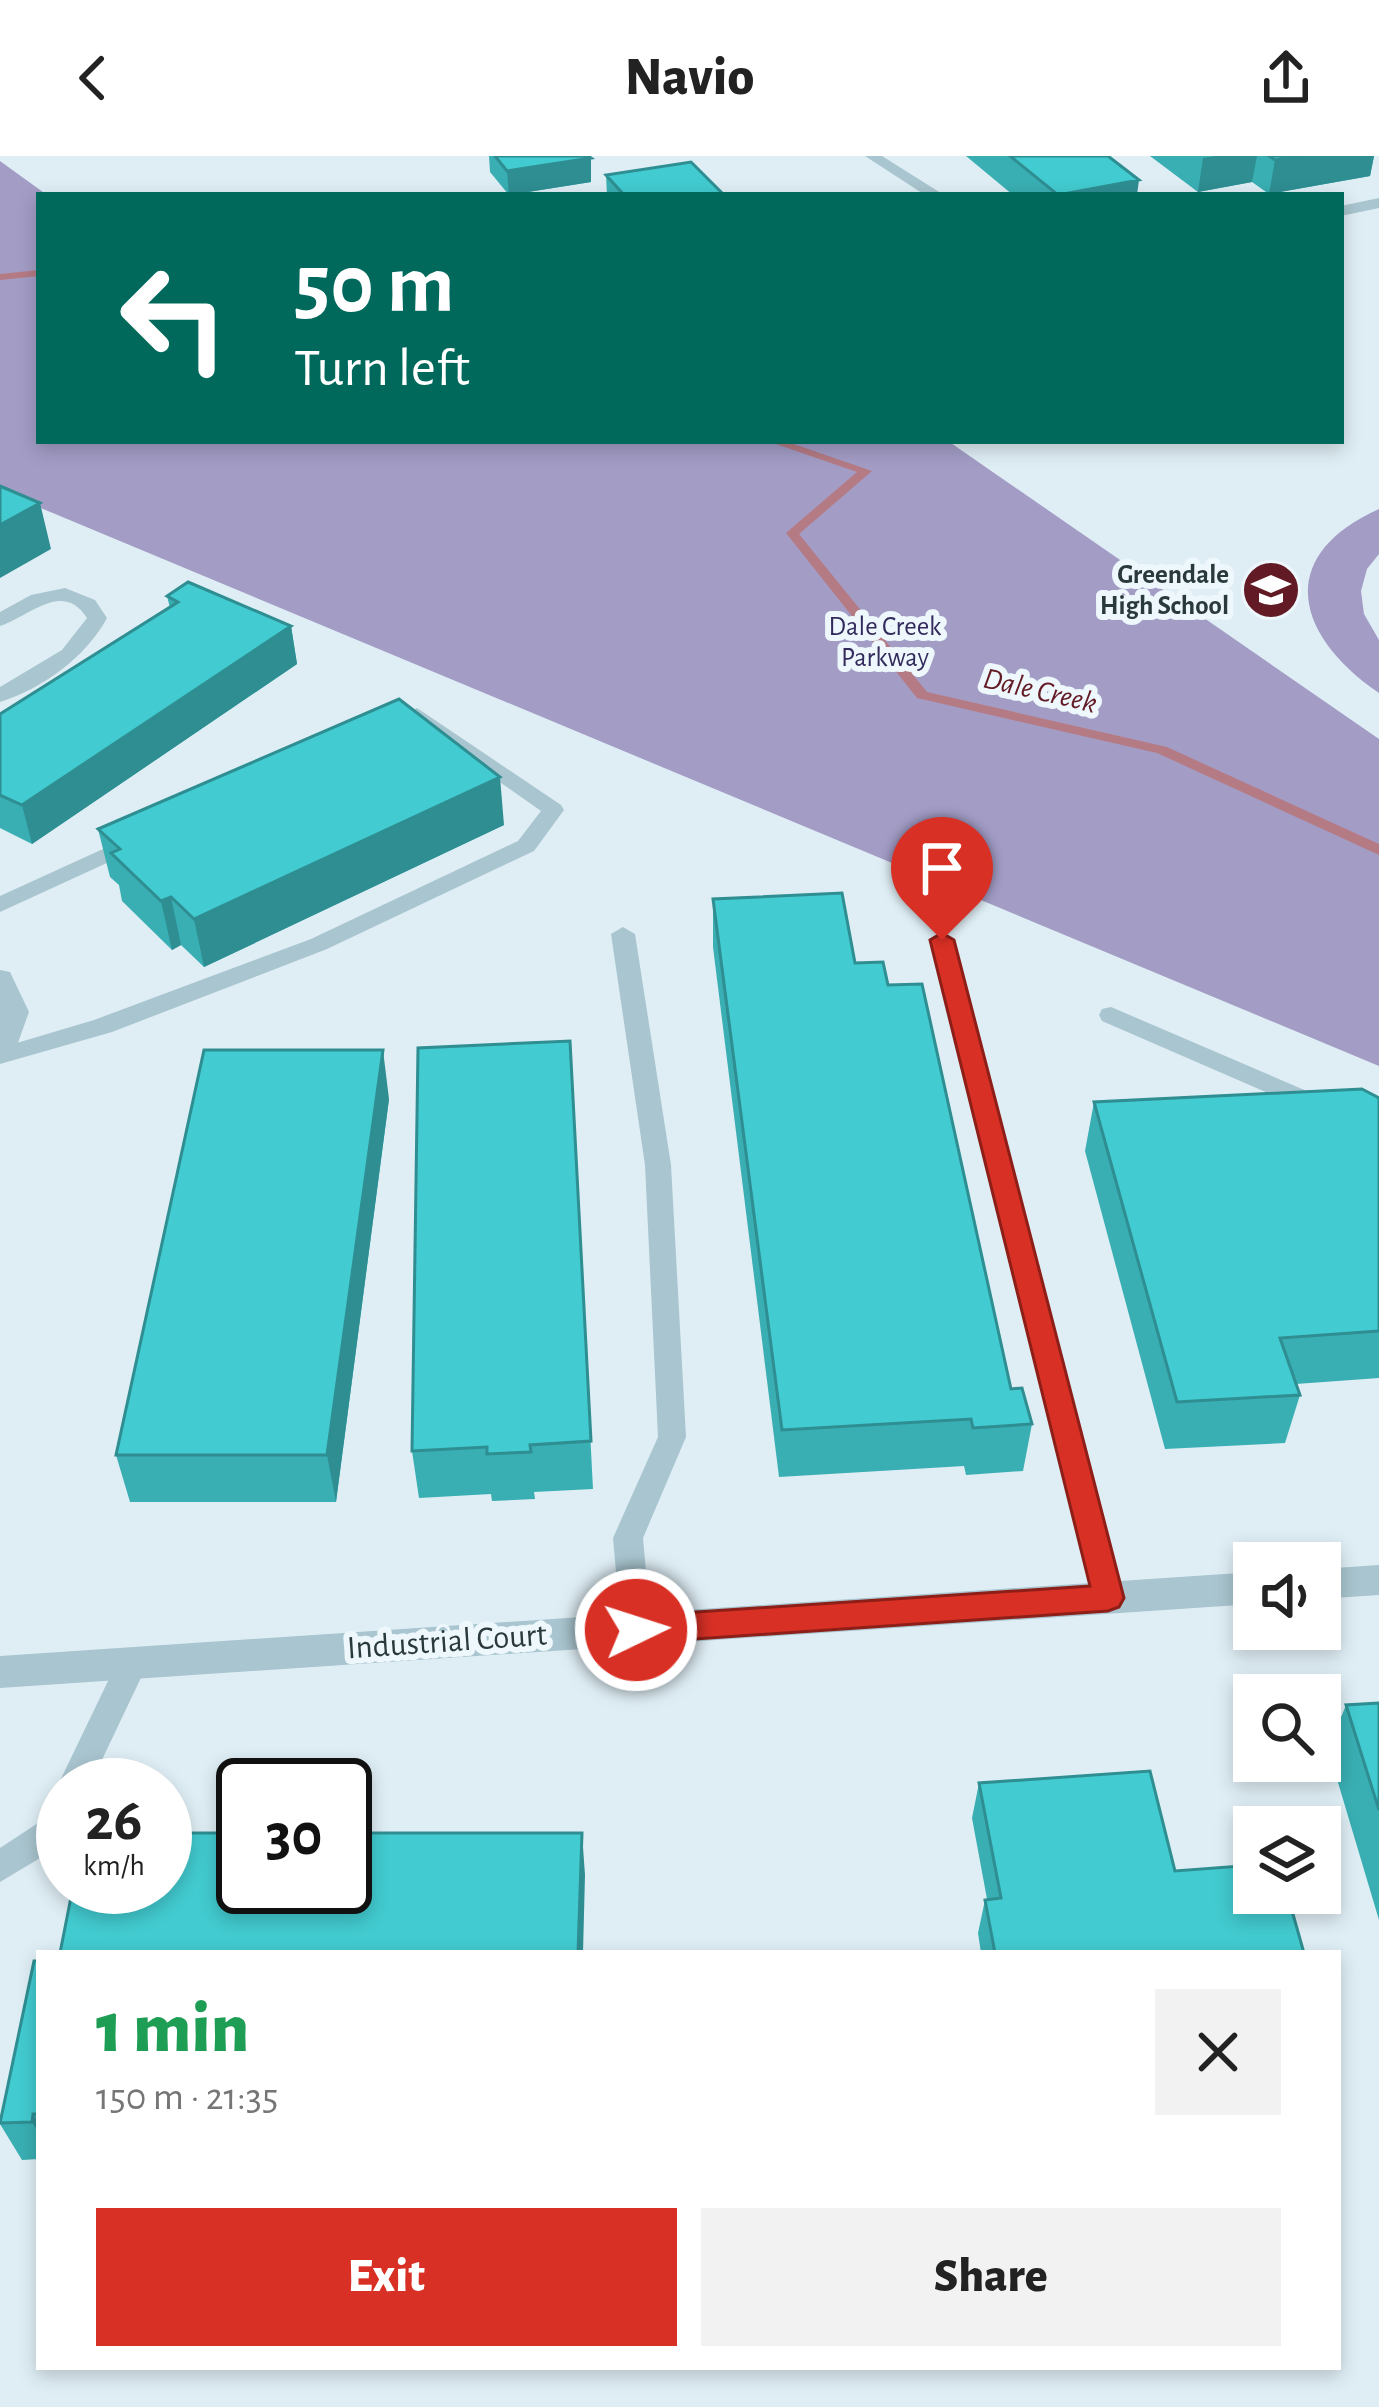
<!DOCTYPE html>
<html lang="en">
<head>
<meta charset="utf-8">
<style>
  :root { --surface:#fff; --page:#f2f2f2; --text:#222; --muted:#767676; --accent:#d93025 }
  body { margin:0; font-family:"Alegreya Sans",sans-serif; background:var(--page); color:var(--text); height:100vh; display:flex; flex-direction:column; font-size:45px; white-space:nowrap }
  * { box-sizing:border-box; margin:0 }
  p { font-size:39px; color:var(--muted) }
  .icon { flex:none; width:66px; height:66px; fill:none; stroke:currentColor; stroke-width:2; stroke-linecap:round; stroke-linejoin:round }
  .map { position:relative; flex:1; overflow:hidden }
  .panel { position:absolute; left:36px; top:1794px; width:1305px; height:420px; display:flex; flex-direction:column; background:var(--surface); border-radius:0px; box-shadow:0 6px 18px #0003 }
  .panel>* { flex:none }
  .hud { position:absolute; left:36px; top:36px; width:1308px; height:252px; border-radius:0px; box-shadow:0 6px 18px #0003; background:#00695c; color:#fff; overflow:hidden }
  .buttons { position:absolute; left:1233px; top:1386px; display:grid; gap:24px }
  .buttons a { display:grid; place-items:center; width:108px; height:108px; border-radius:0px; background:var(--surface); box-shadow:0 6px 18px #0003; font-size:60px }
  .speed { position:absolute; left:36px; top:1602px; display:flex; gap:24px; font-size:60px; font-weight:700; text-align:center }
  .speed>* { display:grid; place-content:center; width:156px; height:156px; border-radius:50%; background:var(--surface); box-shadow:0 6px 18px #0003; line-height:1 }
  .speed small { font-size:30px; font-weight:400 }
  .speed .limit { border:6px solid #111; border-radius:18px; background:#fff; color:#111 }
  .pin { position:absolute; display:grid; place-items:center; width:102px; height:102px; color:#fff; margin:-123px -51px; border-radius:50% 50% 50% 0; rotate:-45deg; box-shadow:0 0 12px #0007 }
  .pin .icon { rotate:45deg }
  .me { position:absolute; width:132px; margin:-66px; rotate:86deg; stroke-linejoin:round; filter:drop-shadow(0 0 9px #0008) }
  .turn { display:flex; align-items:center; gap:42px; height:252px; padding:0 60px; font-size:54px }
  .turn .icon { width:156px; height:156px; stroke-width:2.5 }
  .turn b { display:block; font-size:84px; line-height:102px }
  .round { display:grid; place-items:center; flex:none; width:126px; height:126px; border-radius:0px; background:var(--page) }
  .head { display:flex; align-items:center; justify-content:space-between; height:204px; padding:0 60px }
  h1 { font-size:72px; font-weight:800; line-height:90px; color:#1e9e55 }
  .primary-button { display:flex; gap:24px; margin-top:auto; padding:24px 60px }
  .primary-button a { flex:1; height:138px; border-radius:0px; background:var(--accent); color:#fff; font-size:48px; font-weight:800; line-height:138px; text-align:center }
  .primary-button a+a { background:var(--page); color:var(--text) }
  header { display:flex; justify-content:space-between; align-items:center; height:156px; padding:0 60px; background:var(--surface); font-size:54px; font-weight:800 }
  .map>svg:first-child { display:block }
</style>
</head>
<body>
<header><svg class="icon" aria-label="back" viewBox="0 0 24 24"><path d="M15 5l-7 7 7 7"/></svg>Navio<svg class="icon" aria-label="share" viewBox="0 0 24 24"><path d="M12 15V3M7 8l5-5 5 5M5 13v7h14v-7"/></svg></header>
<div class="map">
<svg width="1379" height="2251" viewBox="0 0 1379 2251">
  <rect width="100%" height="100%" fill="#dfeef5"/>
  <path fill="#a39dc6" d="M0,5l47,34h-8v246h909l431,298v327l-1379,-575z
    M1379,353v45l-12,15 -6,22 3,23 15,26v53c-84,-57 -105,-137 0,-184z"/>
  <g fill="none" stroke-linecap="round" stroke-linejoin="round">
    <path fill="#b57b85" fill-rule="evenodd" d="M39,114v6l-39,4v-6z
      M767,285h18l87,30 -73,63 128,158 240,55 212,97v11l-222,-102 -240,-55 -131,-165 71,-61z"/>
    <path fill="#a9c5cf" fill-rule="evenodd" d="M865,0h17l62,39h-19z
      M1379,42v10l-38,8v-10z
      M65,432l30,12 12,18c-21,39 -65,71 -107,84v-15l62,-37 25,-32c-24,-38 -57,-2 -87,8v-14l31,-17z
      M417,552l144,97 3,5 -30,41 -207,98 -215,83 -112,32v-16l94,-28 217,-81 207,-98 23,-30 -125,-88 -13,4 -10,-6z
      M138,677l11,7 -3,5 -146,67v-16z
      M623,771l12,7 36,231 15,272 -43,101 8,91 -4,9 -11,4 -11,-4 -4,-9 -8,-91 45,-101 -13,-272 -34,-231z
      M942,778l12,7 169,657 -4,9 -11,4 -11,-4 -4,-9 -163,-657z
      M1111,851l268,115v19l-277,-120 -3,-6 3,-6z
      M132,1494l11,4 5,9 -58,122h-27l-1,60 -62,37v-34l38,-25 13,-25 11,-4 -4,-9 63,-131z"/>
    <path fill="#a9c5cf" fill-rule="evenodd" d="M0,814l10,2 19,40 -14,39 -15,10z
      M1379,1409v30l-59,4v-30z
      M1254,1416v32l-1254,84v-32z"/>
  </g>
  <path fill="#39afb3" d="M489,0h99l3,2v24l-82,13 -19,-23z
    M966,0h142l29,39h-124z
    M1150,0h224l-4,20 -101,18 -17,-12 -54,10z
    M606,19l118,20h-117z
    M167,440l124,30 6,38 -265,180 -32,-16v-114l170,-106z
    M504,669l-300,142 -23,-22 -9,5 -50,-49 -3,-16 -9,-8 -12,-48z
    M713,743l142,64 33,22 123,404 21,35 -9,47 -57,4 -2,-9 -185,11 -66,-530z
    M570,885l23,448 -59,3 1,7 -43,2 -1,-7 -72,4 -7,-47z
    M1379,942v280l-83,6 4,11 -15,48 -120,6 -80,-298 9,-49z
    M389,943l-53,403h-206l-14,-47z
    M1379,1547v217l-51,-171 18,-44z
    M979,1627l196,88 129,82h-323l-3,-20 7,-33 2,-1 -15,-81z
    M39,1805v198l-17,1 -22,-36z"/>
  <path fill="#2e8e92" d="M1216,0h41l-5,26 -54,10 5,-34z
    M1300,0h74l-4,20 -101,18 6,-34z
    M591,2v24l-82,13 -2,-24z
    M1139,24l-2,15h-79z
    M40,347l11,46 -51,29v-53z
    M291,470l6,38 -265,180 -10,-39z
    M500,621l4,48 -300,142 -10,-48z
    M171,741l10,48 -9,5 -11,-49z
    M383,894l6,49 -53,403 -9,-47z
    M582,1677l3,42 -2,78h-5z
    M33,1958l6,10v10l-7,-12z"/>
  <path fill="#42cbd0" stroke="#2e8e92" stroke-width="3" d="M495,0h93l3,2 -84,13z
    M1010,0h98l31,24 -81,15z
    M1269,0h31l-25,4z
    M691,6l33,33h-100l-18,-20z
    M0,330l40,17 -40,22z
    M188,426l103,44 -269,179 -22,-10v-81l178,-112 -11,-6z
    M399,543l101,78 -306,142 -23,-22 -10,4 -50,-48 9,-4 -22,-20z
    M842,737l13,70 28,-1 5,23 34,-1 89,405 11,-1 10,36 -59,4 -2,-9 -189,11 -69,-531z
    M570,885l21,400 -61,4 1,7 -44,2v-7l-75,4 6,-403z
    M204,894h179l-56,405h-211z
    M1362,933l17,9v233l-99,7 20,57 -123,7 -83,-300z
    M1379,1547v107l-33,-105z
    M1150,1615l25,100 79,-6v28h33l17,60h-309l-10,-53 16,-2 -22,-115z
    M165,1677h78v54h102v-54h237l-4,120h-518l13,-66h92z
    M34,1805h5v153h-6l-1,8 -32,1z"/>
  <path fill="#d93025" stroke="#8d1f18" stroke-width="3" d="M942,777l12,7 170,658 -5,9 -11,4 -472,32 -11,-4 -5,-9 5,-10 11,-4 454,-30 -160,-646z"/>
  <defs>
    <g id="school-disc" transform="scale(3)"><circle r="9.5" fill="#621b24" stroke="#edf7fc"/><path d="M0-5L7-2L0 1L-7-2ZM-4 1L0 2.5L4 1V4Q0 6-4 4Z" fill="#fff"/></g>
  </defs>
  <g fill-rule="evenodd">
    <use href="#school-disc" x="1271" y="434"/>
  </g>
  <g text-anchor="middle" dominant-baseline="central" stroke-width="12" stroke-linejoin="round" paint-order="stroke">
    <g font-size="27" font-weight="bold" fill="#2a3a3c" stroke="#edf7fc" text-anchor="end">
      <text x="1229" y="418">Greendale<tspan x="1229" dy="31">High School</tspan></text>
    </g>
    <g font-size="27" fill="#332b5c" stroke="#edf7fc">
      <text x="885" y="470">Dale Creek<tspan x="885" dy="31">Parkway</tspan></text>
    </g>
    <g font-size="30" font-style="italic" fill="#621b24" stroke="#edf7fc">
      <text transform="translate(1040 535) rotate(13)">Dale Creek</text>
    </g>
    <g font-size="33" fill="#2a3a3c" stroke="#edf7fc">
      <text transform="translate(447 1486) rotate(-4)">Industrial Court</text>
    </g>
  </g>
</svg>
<div class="buttons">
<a><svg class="icon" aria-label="sound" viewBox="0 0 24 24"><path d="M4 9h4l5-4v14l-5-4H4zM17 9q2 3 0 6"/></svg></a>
<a><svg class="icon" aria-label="search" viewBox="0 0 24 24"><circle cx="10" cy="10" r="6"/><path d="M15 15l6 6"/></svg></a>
<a><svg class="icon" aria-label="layers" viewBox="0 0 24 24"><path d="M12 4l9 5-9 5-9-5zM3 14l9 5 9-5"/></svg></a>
</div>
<div class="speed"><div>26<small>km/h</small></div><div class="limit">30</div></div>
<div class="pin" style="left:942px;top:784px;background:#d93025"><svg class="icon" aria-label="arrive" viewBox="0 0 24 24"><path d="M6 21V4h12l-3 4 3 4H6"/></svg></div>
<svg class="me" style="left:636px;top:1474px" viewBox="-20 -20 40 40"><circle r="17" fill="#d93025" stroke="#fff" stroke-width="3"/><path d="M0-11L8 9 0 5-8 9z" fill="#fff"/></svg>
<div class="hud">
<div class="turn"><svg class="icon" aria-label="left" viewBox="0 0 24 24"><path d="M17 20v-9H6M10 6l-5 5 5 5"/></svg><div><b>50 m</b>Turn left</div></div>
</div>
<section class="panel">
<div class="head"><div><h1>1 min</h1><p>150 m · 21:35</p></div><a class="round"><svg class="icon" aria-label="close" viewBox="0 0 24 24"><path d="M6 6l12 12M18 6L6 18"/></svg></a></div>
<div class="primary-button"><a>Exit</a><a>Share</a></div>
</section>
</div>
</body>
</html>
